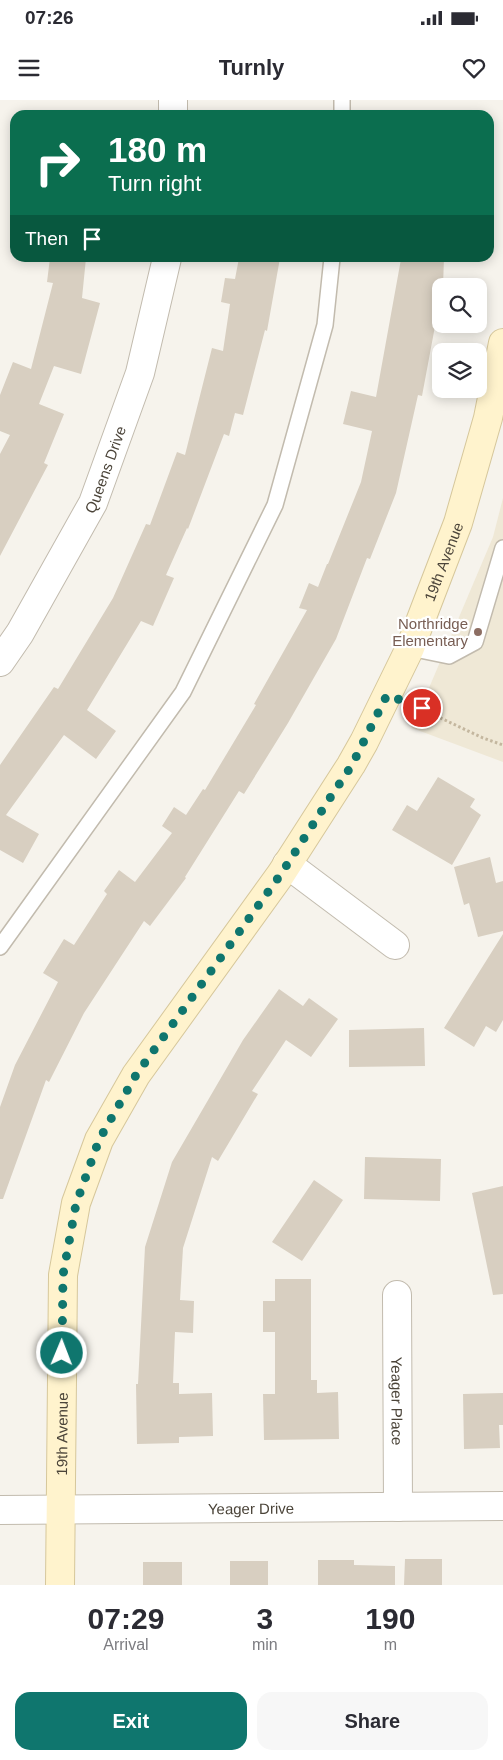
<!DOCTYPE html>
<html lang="en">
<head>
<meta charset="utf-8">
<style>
  :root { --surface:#fff; --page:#f7f7f7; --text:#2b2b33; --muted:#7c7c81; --accent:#0f766e }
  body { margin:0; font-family:Arial,sans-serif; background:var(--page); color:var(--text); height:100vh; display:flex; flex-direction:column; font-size:19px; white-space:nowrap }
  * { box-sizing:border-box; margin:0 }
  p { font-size:16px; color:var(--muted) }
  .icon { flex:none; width:28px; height:28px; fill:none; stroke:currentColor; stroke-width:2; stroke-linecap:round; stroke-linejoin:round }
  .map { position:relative; height:1485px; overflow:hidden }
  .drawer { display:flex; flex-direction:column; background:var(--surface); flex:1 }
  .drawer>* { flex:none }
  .banner { position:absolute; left:10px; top:10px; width:484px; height:152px; border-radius:15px; box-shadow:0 2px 12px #0003; background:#0b6e4f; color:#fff; overflow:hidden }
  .fabs { position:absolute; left:432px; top:178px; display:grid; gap:10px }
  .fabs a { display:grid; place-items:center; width:55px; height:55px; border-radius:10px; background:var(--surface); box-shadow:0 2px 12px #0003; font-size:25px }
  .pin { position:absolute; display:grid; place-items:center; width:42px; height:42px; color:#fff; margin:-21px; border:2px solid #fff; border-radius:50%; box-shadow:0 1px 5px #0007 }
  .me { position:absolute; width:55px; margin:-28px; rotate:1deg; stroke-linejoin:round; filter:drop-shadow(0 0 4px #0008) }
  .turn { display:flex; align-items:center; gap:18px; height:105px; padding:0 15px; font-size:22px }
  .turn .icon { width:65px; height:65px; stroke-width:2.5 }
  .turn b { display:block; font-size:35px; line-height:42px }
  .then { display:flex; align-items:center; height:48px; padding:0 15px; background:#0003; gap:10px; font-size:19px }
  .eta { display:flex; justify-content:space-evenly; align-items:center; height:85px; text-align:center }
  .eta b { font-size:30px; font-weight:700; line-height:35px }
  .action { display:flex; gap:10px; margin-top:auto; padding:10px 15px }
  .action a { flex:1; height:58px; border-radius:15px; background:var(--accent); color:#fff; font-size:20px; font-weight:700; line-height:58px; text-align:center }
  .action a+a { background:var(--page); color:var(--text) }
  .status { display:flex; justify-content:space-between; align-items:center; height:35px; padding:0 25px; background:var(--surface); direction:ltr }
  .status svg { height:14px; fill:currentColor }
  header { display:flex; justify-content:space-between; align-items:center; height:65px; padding:0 15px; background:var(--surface); font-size:22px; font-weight:700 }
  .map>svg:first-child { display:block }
</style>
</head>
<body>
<div class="status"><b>07:26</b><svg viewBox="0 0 49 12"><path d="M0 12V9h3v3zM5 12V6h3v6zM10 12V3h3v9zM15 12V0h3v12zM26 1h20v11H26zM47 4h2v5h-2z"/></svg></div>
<header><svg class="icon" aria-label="menu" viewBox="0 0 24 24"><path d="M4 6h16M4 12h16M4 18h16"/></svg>Turnly<svg class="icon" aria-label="heart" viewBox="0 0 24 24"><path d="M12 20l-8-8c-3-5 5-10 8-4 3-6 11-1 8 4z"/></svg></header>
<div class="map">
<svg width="503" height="1485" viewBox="0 0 503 1485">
  <rect width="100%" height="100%" fill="#f6f3ec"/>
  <path fill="#efe8d6" d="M503,398v264l-91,-34 81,-191z"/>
  <path fill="#d8cfc1" d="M50,158h36l-4,40 18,5 -19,71 -27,-8 -15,38 25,10 -20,49 4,2 -48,91v-102l10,-19 -10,-4v-36l13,-33 18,7 22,-86 -6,-1z
    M239,158h41l-13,73 -2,-1 -22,85 -8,-2 -6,23 -5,-2 -36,95 -1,-1 -21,47 8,3 -21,48 -12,-5 -54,89 29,21 -20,28 -32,-24 -58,80 33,19 -16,29 -23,-13v-85l54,-78 4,2 55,-91 33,-74 4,1 27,-73 8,3 27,-107 11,3 7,-47 -9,-2 4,-24 10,1z
    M410,158h34l-1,28h-2v8l-19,102 -4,-1 -22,98 -26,66 -3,-1 -31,81 -48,84 -44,71 -5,-3 -54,86 1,1 -36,48 -6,-5 -60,92 -35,69 -3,-2 -43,119h-3v-92l15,-42 43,-83 -15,-9 21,-34 10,6 33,-51 -3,-3 15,-21 16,12 37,-49 -10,-7 12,-19 12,8 17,-26 2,1 51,-85 -2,-1 53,-94 -8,-2 10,-25 9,4 9,-23h1l33,-82 11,-51 -29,-7 8,-33 25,6 25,-138 9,1z
    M438,677l37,22 -5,8 11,8 -29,50 -60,-35 15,-25 10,6z
    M490,757l6,26 7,-2v50l-25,6 -9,-34 -5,2 -10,-38z
    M503,834v86l-7,12 -10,-6 -12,21 -30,-19z
    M279,889l24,17 6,-8 29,21 -27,38 -25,-17 -34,51 6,3 -40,67 -6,-4 -29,91 -3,52 14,1 -1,32 -18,-1 -2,51h6v11l33,-1 1,43 -34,1v6l-42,1 -1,-60h2l7,-137 27,-85 71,-122z
    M424,928l1,38 -76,1v-37z
    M365,1057l76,2 -1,42 -76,-2z
    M314,1080l29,20 -41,61 -30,-19z
    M503,1086v108l-10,1 -21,-102z
    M275,1179h36v101h6v13l21,-1 1,47 -75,1 -1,-46h12v-62h-12v-31h12z
    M503,1293v32h-4l1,23 -36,1 -1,-55z
    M405,1459h37v26h-38z
    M318,1460h36v5l41,1v19h-77z
    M230,1461h38v24h-38z
    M143,1462h39v23h-39z"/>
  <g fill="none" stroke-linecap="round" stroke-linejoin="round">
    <g stroke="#c2bbae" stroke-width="18">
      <path id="lane" d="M342,15v-15
        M410,548l39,8 26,-14 28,-94
        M0,847l183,-255 92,-187 50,-180 7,-67"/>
    </g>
    <g stroke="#c2bbae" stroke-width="30">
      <g id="street">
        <path d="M173,15v-15"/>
        <path id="s1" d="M0,562l20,-29 73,-130 47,-130 27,-115"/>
        <path d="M287,764l108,81"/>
        <path id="s2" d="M397,1195l1,212"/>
        <path id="s3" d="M0,1410l503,-4"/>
      </g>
    </g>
    <g stroke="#d6c79b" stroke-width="30">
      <g id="secondary">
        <path id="s4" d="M60,1485l3,-310 13,-72 23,-63 37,-65 145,-201 70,-109 13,-23 46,-94 48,-125 30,-105 15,-75"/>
      </g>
    </g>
    <path stroke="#c4b79f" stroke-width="3" stroke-dasharray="2.5 2.5" stroke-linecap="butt" d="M413,605l70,33 20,7"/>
    <use href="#lane" stroke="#fff" stroke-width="15"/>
    <use href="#street" stroke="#fff" stroke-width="28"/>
    <use href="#secondary" stroke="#fff3cd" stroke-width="28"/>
  </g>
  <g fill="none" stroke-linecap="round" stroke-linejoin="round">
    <path stroke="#0f766e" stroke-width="9" stroke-dasharray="0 16.2" d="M62,1253l1,-78 13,-71 23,-64 37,-65 145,-201 49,-76 22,-33 35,-70 35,13"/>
  </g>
  <circle fill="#8d6e63" stroke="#fff" stroke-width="2" cx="478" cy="532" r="5"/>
  <g text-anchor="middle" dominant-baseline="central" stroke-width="4.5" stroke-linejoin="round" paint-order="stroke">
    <g font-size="15" fill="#4b4439" stroke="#fff">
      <text stroke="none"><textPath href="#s1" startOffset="220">Queens Drive</textPath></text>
      <text stroke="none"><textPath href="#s4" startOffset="1126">19th Avenue</textPath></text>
      <text stroke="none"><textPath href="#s2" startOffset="106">Yeager Place</textPath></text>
      <text stroke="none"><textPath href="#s4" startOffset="151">19th Avenue</textPath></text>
      <text stroke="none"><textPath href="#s3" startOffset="251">Yeager Drive</textPath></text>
    </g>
    <g font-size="15" fill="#785e54" stroke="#fff" text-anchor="end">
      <text x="468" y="523">Northridge<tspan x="468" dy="17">Elementary</tspan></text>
    </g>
  </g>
</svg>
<div class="fabs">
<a><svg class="icon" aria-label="search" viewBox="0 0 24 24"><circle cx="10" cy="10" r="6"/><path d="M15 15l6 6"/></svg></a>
<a><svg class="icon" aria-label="layers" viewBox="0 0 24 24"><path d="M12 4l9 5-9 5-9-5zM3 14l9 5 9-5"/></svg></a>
</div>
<div class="pin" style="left:422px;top:608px;background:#d93025"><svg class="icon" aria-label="arrive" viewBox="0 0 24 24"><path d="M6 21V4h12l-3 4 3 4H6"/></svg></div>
<svg class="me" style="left:62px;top:1253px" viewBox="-20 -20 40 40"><circle r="17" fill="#0f766e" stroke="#fff" stroke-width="3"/><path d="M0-11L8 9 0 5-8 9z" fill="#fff"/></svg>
<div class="banner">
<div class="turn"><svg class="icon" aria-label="right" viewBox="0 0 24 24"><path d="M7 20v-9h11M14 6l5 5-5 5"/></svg><div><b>180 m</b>Turn right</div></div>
<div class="then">Then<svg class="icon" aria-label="arrive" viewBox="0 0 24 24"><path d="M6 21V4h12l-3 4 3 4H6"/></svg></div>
</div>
</div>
<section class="drawer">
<div class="eta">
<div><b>07:29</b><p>Arrival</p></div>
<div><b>3</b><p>min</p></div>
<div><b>190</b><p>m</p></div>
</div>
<div class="action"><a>Exit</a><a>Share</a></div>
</section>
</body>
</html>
